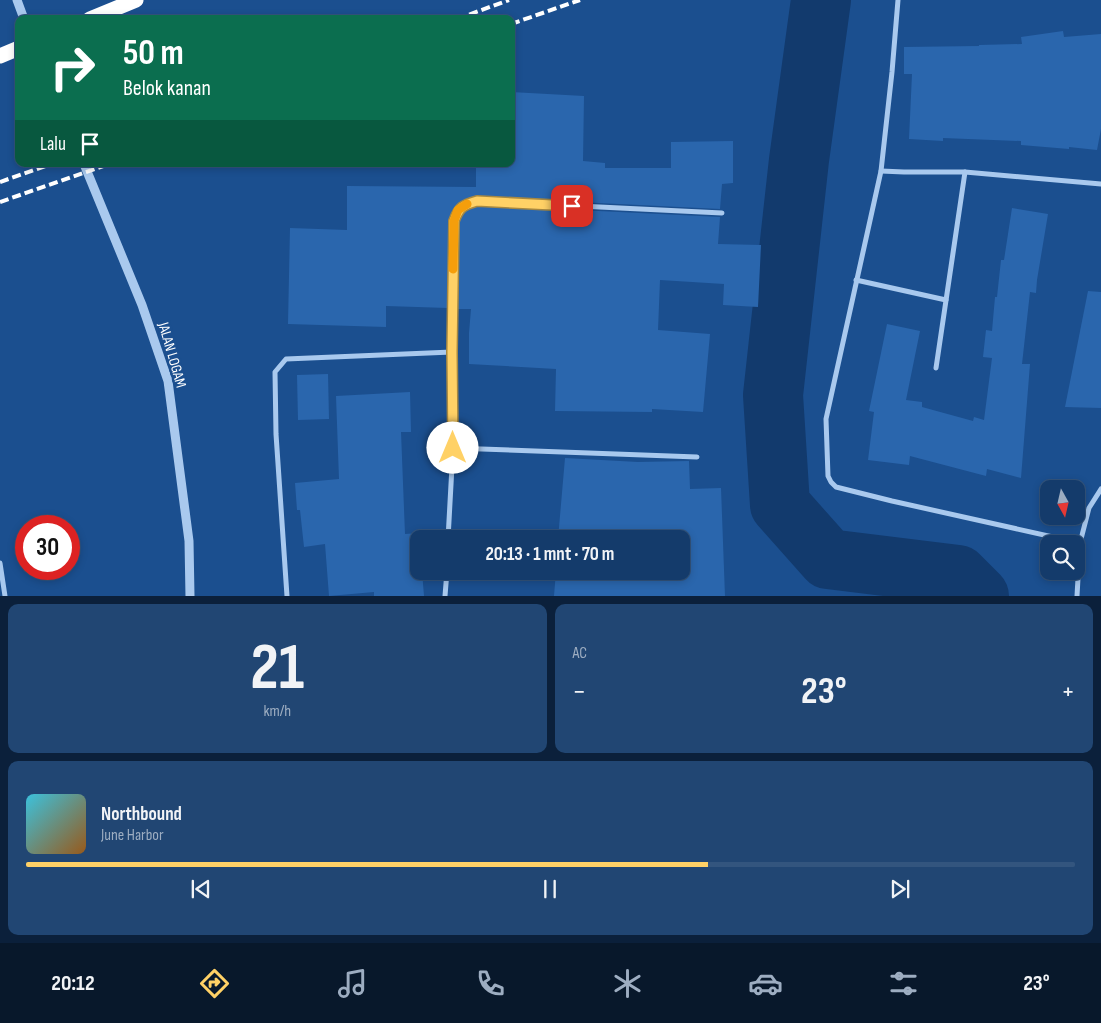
<!DOCTYPE html>
<html lang="id">
<meta charset="utf-8">
<style>
:root{--surface:#143b6b;--page:#214673;--text:#f1f3f6;--muted:#9dadc1;--line:#33557e;--accent:#ffd166}
body{margin:0;font-family:"Sofia Sans Condensed",sans-serif;background:var(--page);color:var(--text);height:100vh;display:flex;flex-direction:column;font-size:19px;white-space:nowrap}
*{box-sizing:border-box;margin:0}
p{font-size:16px;color:var(--muted)}
.icon{flex:none;width:28px;height:28px;fill:none;stroke:currentColor;stroke-width:2;stroke-linecap:round;stroke-linejoin:round}
.map{position:relative;height:596px;overflow:hidden}
.side{display:flex;flex-direction:column;gap:8px;padding:8px;background:#0b203b;flex:1}
.side>*{flex:none}
.banner{position:absolute;left:15px;top:15px;width:500px;height:152px;border-radius:10px;box-shadow:0 2px 8px #0003,0 0 0 1px var(--line);background:#0b6e4f;color:#fff;overflow:hidden}
.needle{width:32px;rotate:172deg}
.fabs{position:absolute;left:1040px;top:480px;display:grid;gap:10px}
.fabs a{display:grid;place-items:center;width:45px;height:45px;border-radius:10px;background:var(--surface);box-shadow:0 2px 8px #0003,0 0 0 1px var(--line);font-size:25px}
.speed{position:absolute;left:15px;top:515px;display:flex;gap:10px;font-size:25px;font-weight:700;text-align:center}
.speed>*{display:grid;place-content:center;width:65px;height:65px;border-radius:50%;background:var(--surface);box-shadow:0 2px 8px #0003,0 0 0 1px var(--line);line-height:1}
.speed .limit{border:8px solid #d22;background:#fff;color:#111}
.pin{position:absolute;display:grid;place-items:center;width:42px;height:42px;color:#fff;margin:-21px;border-radius:10px;box-shadow:0 2px 8px #0006}
.me{position:absolute;width:55px;margin:-28px;rotate:0deg;stroke-linejoin:round;filter:drop-shadow(0 0 4px #0008)}
.turn{display:flex;align-items:center;gap:18px;height:105px;padding:0 25px;font-size:22px}
.turn .icon{width:65px;height:65px;stroke-width:2.5}
.turn b{display:block;font-size:35px;line-height:42px}
.then{display:flex;align-items:center;height:48px;padding:0 25px;background:#0003;gap:10px;font-size:19px}
.big{font-size:38px;font-weight:700;line-height:1.1}
.side .widget{flex:1;display:flex;flex-direction:column;justify-content:center;gap:8px;min-width:0;padding:0 18px;border-radius:10px;background:var(--page)}
.side .dial{align-items:center;gap:0}
.dial b{font-size:65px;line-height:1}
.song{display:flex;align-items:center;gap:15px}
.cover{width:60px;height:60px;border-radius:8px;background:linear-gradient(135deg,hsl(190 70% 55%),hsl(30 70% 35%))}
.played{height:5px;border-radius:2px;background:linear-gradient(90deg,var(--accent) 65%,var(--line) 65%)}
.keys{display:flex;justify-content:space-around;direction:ltr}
.heat{display:flex;justify-content:space-between;align-items:center;font-size:28px;direction:ltr}
.side .tiles{flex:1;display:grid;gap:8px;grid-template-columns:1fr 1fr}
.widget:last-child{grid-column:span 2}
.trip{position:absolute;left:410px;top:530px;width:280px;height:50px;border-radius:10px;background:var(--surface);box-shadow:0 2px 8px #0003,0 0 0 1px var(--line);font-weight:700;line-height:50px;text-align:center}
.tabs{display:flex;height:80px;justify-content:space-around;align-items:center;background:#08182b;color:var(--muted)}
.tabs .icon{width:35px;height:35px}
.tabs .active{color:var(--accent)}
.tabs b{font-size:22px;color:var(--text)}
.map>svg:first-child{display:block}
.lines{fill:none;stroke-linecap:round;stroke-linejoin:round}
.river{stroke:#123a6d;stroke-width:60}
.building{fill:#2a66ad}
.minor{stroke:#a9c9ee;stroke-width:5}
.tertiary{stroke:#a9c9ee;stroke-width:9}
.motorway{stroke:#fff;stroke-width:15}
.rail{stroke:#fff;stroke-width:4;stroke-dasharray:9 4;stroke-linecap:butt}
.route-casing{stroke:#a68842;stroke-width:12}
.route{stroke:#ffd166;stroke-width:9}
.slow{stroke:#f59e0b;stroke-width:9}
.labels{text-anchor:middle;dominant-baseline:central;stroke-width:5;stroke-linejoin:round;paint-order:stroke}
.street-label{font-size:15px;fill:#fff;stroke:#1b4f8f}
</style>
<div class="map">
<svg width="1101" height="596" viewBox="0 0 1101 596">
<rect width="100%" height="100%" fill="#1b4f8f"/>
<g class="lines">
<!-- river -->
<polyline class="river" points="821,0 799,160 773,395 780,505 828,559 958,575 979,596"/>
</g>
<!-- building -->
<g class="building">
<polygon points="1063,31 1064,37 1101,34 1101,129 1097,150 1069,147 1069,149 1021,145 1021,141 943,138 943,141 909,139 912,74 904,74 904,47 979,46 979,45 1022,44 1021,37"/>
<polygon points="511,92 584,96 583,161 605,163 605,168 671,168 671,142 733,141 733,183 722,184 720,209 477,197 471,198 463,202 457,206 450,220 448,308 386,306 386,327 288,324 290,228 347,230 347,186 476,187 476,167 511,164"/>
<polygon points="478,205 720,217 718,244 761,245 758,307 723,305 724,284 660,280 658,330 710,334 703,412 652,409 652,412 555,411 556,369 469,364 469,333 471,309 457,309 458,222 465,211"/>
<polygon points="1012,208 1048,214 1037,280 1036,293 1030,292 1022,364 1030,364 1021,478 987,469 986,476 910,456 909,465 868,460 874,412 869,411 887,324 920,331 906,400 922,402 922,407 973,421 974,417 984,420 992,358 983,357 986,330 992,331 995,297 997,297 1001,260 1004,260"/>
<polygon points="1088,291 1101,292 1101,408 1065,407"/>
<polygon points="328,374 329,419 298,420 297,375"/>
<polygon points="410,392 411,432 401,432 405,534 419,533 419,571 422,571 424,596 374,596 374,592 329,596 325,544 304,547 300,510 297,510 295,483 339,479 336,396"/>
<polygon points="565,458 638,462 689,461 690,489 721,488 725,596 554,596 556,571 681,571 681,539 558,539"/>
</g>
<g class="lines">
<!-- minor -->
<g class="minor">
<polyline points="898,0 892,72 881,171 826,419 828,476 831,482 836,487 892,501 1080,543"/>
<polyline points="881,171 904,172 965,172 1101,184"/>
<polyline points="856,280 946,300"/>
<polyline points="936,368 965,172"/>
<polyline points="453,448 697,457"/>
<path d="M448 539 453 448 452 352 454 221C459 207 463 205 477 201L722 213"/>
<polyline points="0,563 5,596"/>
<polyline points="287,596 276,434 275,372 286,359 452,352"/>
<polyline points="445,596 447,571"/>
<polyline points="1077,596 1080,543 1089,508 1101,489"/>
</g>
<!-- tertiary -->
<g class="tertiary">
<polyline points="17,0 24,19"/>
<polyline points="84,164 142,305 168,381 189,541 190,596"/>
</g>
<!-- motorway -->
<g class="motorway">
<polyline points="90,19 136,0"/>
<polyline points="0,56 19,48"/>
</g>
<!-- rail -->
<g class="rail">
<polyline points="457,19 509,0"/>
<polyline points="511,24 580,0"/>
<polyline points="0,182 51,164"/>
<polyline points="0,202 109,164"/>
</g>
</g>
<g class="lines">
<!-- route casing -->
<g class="route-casing">
<path id="route" d="M453 448 452 352 454 221C459 207 463 205 477 201L572 206"/>
</g>
<!-- route -->
<use href="#route" class="route"/>
<!-- slow -->
<polyline class="slow" points="453,269 454,221 458,210 467,204"/>
</g>
<g class="labels">
<!-- street labels -->
<g class="street-label">
<text transform="translate(172 355) rotate(74)">JALAN LOGAM</text>
</g>
</g>
</svg>
<div class="fabs">
<a><svg class="needle" viewBox="-14 -14 28 28"><path d="M0-13l5 13h-10z" fill="#e53935"/><path d="M0 13l5-13h-10z" fill="#9dadc1"/></svg></a>
<a><svg class="icon" aria-label="search" viewBox="0 0 24 24"><circle cx="10" cy="10" r="6"/><path d="M15 15l6 6"/></svg></a>
</div>
<div class="speed"><div class="limit">30</div></div>
<div class="pin" style="left:572px;top:206px;background:#d93025"><svg class="icon" aria-label="arrive" viewBox="0 0 24 24"><path d="M6 21V4h12l-3 4 3 4H6"/></svg></div>
<svg class="me" style="left:453px;top:448px" viewBox="-20 -20 40 40"><circle r="19" fill="#fff"/><path d="M0-13L10 11 0 6-10 11z" fill="#ffd166"/></svg>
<div class="trip">20:13 · 1 mnt · 70 m</div>
<div class="banner">
<div class="turn"><svg class="icon" aria-label="right" viewBox="0 0 24 24"><path d="M7 20v-9h11M14 6l5 5-5 5"/></svg><div><b>50 m</b>Belok kanan</div></div>
<div class="then">Lalu<svg class="icon" aria-label="arrive" viewBox="0 0 24 24"><path d="M6 21V4h12l-3 4 3 4H6"/></svg></div>
</div>
</div>
<section class="side">
<div class="tiles">
<div class="widget dial"><b>21</b><p>km/h</p></div>
<div class="widget"><p>AC</p>
<div class="heat"><a>−</a><b class="big">23°</b><a>+</a></div>
</div>
<div class="widget">
<div class="song"><i class="cover"></i><div><b>Northbound</b><p>June Harbor</p></div></div>
<div class="played"></div>
<div class="keys"><svg class="icon" aria-label="previous" viewBox="0 0 24 24"><path d="M18 5L8 12l10 7zM5 5v14"/></svg><svg class="icon" aria-label="pause" viewBox="0 0 24 24"><path d="M8 5v14M16 5v14"/></svg><svg class="icon" aria-label="next" viewBox="0 0 24 24"><path d="M6 5l10 7-10 7zM19 5v14"/></svg></div>
</div>
</div>
</section>
<nav class="tabs">
<b>20:12</b>
<svg class="icon active" aria-label="directions" viewBox="0 0 24 24"><path d="M12 3l9 9-9 9-9-9zM9 14v-3h6M13 9l2 2-2 2"/></svg>
<svg class="icon" aria-label="music" viewBox="0 0 24 24"><path d="M9 18V5l10-2v13"/><circle cx="6" cy="18" r="3"/><circle cx="16" cy="16" r="3"/></svg>
<svg class="icon" aria-label="phone" viewBox="0 0 24 24"><path d="M5 4h4l2 5-3 2q2 4 5 5l2-3 5 2v4C11 20 4 13 5 4z"/></svg>
<svg class="icon" aria-label="climate" viewBox="0 0 24 24"><path d="M12 3v18M4 7l16 10M4 17L20 7"/></svg>
<svg class="icon" aria-label="car" viewBox="0 0 24 24"><path d="M5 17H2v-5l4-1 3-4h7l3 4 3 1v5h-3M9 17h6M6 11h13"/><circle cx="7" cy="17" r="2"/><circle cx="17" cy="17" r="2"/></svg>
<svg class="icon" aria-label="filters" viewBox="0 0 24 24"><path d="M4 7h16M4 17h16"/><circle cx="9" cy="7" r="2"/><circle cx="15" cy="17" r="2"/></svg>
<b>23°</b>
</nav>
